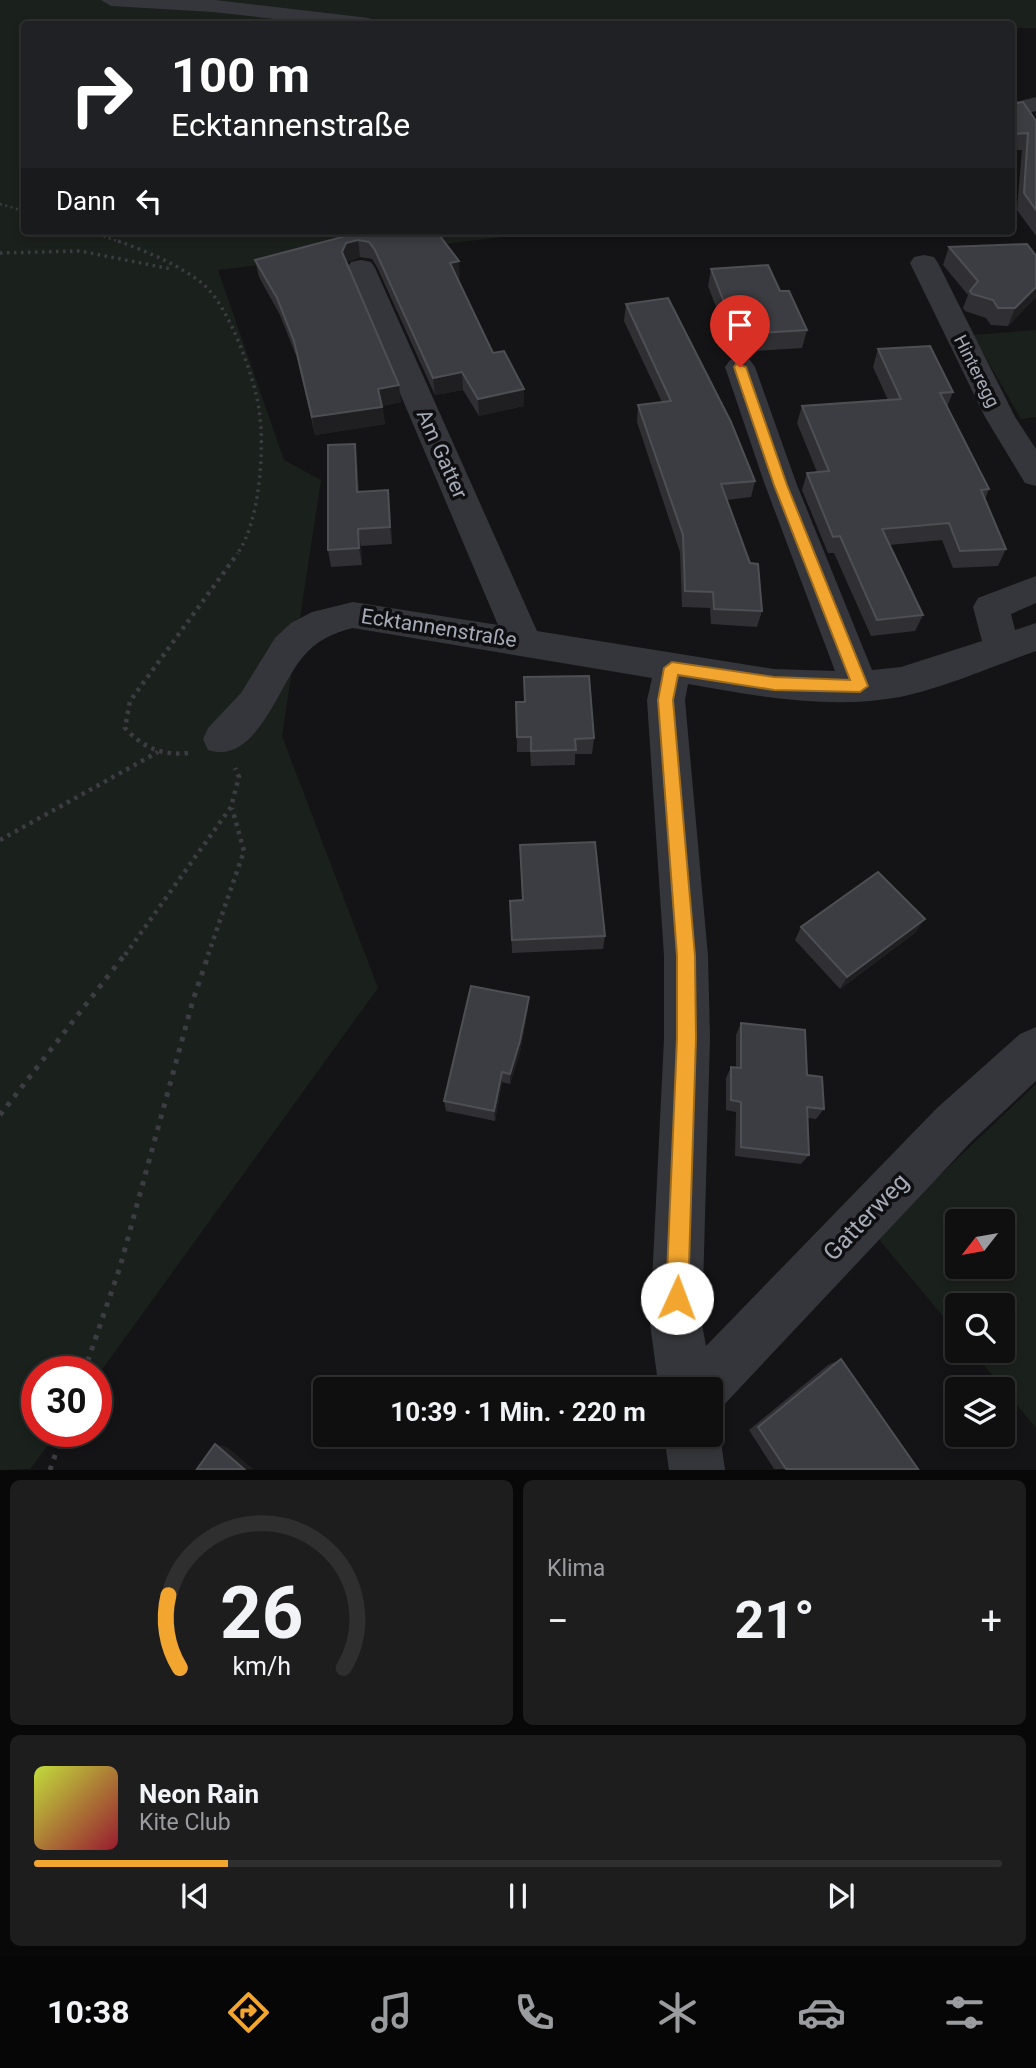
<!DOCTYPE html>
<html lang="de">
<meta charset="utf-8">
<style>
:root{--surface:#0f0f10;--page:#1d1d1e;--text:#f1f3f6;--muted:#9b9c9f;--line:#2f2f30;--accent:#f2a62f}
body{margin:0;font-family:Roboto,sans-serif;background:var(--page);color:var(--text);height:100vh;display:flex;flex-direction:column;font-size:26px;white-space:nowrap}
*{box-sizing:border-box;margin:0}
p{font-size:23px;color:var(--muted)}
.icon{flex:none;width:38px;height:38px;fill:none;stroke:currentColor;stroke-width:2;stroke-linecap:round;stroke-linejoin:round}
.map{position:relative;height:1470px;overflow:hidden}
.side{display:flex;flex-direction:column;gap:10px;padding:10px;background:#080809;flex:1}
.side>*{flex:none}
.top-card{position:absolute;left:21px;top:21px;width:994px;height:214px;border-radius:7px;box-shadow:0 4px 10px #0003,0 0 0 2px var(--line);background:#202124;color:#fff;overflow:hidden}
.needle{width:46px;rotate:239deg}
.tools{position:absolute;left:945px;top:1209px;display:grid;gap:14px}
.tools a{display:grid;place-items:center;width:70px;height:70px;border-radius:7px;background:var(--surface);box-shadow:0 4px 10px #0003,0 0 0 2px var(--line);font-size:35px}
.speed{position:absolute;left:21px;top:1356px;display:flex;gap:14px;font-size:35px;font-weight:700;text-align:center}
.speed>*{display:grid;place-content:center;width:91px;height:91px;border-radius:50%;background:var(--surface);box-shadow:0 4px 10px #0003,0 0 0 2px var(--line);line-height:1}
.speed .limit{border:10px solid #d22;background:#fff;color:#111}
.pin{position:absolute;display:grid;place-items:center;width:60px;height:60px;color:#fff;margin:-72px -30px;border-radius:50% 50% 50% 0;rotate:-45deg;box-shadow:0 0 7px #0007}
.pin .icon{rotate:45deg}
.me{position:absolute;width:77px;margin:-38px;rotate:2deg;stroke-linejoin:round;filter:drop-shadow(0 0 5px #0008)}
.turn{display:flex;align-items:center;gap:24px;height:147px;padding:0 35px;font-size:32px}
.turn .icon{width:91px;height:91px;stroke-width:2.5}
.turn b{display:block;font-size:49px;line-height:60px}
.then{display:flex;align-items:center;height:66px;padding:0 35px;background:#0003;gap:14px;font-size:26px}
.big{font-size:52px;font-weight:700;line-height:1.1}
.side .tile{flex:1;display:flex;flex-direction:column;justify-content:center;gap:10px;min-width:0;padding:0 24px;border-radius:10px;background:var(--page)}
.side .dial{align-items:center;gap:0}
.dial svg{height:182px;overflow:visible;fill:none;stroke:var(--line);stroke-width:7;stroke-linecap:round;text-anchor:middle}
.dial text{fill:var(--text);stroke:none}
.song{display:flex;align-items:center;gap:21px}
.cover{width:84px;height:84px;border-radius:10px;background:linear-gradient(135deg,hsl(70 70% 55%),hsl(350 70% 35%))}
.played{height:7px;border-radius:4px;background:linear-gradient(90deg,var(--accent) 20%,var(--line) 20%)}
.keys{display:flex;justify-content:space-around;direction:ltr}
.heat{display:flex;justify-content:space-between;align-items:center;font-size:38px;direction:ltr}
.side .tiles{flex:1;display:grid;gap:10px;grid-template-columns:1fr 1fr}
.tile:last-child{grid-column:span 2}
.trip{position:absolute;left:313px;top:1377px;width:410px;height:70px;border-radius:7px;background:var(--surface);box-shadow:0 4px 10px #0003,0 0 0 2px var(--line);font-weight:700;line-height:70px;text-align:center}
.tabs{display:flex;height:112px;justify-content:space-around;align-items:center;background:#060606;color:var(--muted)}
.tabs .icon{width:49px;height:49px}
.tabs .active{color:var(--accent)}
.tabs b{font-size:32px;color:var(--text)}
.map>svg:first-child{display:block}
.green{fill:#1a201b;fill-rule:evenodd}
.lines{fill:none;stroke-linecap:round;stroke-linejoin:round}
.path-far3{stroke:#3b3d42;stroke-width:2.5;stroke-dasharray:2 3.5;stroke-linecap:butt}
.path-far2{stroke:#3b3d42;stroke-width:3.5;stroke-dasharray:2.5 4.5;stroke-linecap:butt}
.path-far1{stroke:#3b3d42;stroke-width:4.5;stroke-dasharray:3.5 5;stroke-linecap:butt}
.path{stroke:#3b3d42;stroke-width:5;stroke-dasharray:4.5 7;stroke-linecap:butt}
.minor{fill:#35363b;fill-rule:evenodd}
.wall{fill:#303034}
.shaded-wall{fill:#1f1f22}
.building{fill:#3c3d42;stroke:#4d4f54;stroke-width:2}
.route{fill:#f2a62f;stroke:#9d6c1f;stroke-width:2}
.labels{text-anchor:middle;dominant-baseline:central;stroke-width:7;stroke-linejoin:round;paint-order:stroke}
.far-street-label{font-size:18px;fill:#a5abb6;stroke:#0f0f11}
.street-label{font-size:21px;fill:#a5abb6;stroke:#0f0f11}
.near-street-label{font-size:24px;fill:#a5abb6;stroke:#0f0f11}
</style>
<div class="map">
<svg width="1036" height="1470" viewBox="0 0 1036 1470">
<rect width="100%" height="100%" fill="#141416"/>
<!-- green -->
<g class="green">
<polygon points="0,0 1036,0 1036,28 1012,28 1012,24 24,24 24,231 556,231 218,270 284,460 321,480 282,736 378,988 96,1378 96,1372 37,1372 37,1432 58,1432 30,1469 0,1470"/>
<polygon points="1036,330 1036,417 1021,419 973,335"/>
<path d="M1036 1084V1428L972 1351H1003V1306H957V1333L876 1236ZM957 1222H1003V1267H957Z"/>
</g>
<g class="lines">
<!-- path-far3 -->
<g class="path-far3">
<polyline points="0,204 24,211"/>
<polyline points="88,231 123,243"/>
</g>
<!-- path-far2 -->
<g class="path-far2">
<path d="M118 241C148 252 178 264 203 284 229 306 254 376 259 409 265 448 260 523 237 554"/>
<polyline points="0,253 80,251 171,269"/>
</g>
<!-- path-far1 -->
<g class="path-far1">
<path d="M188 753C162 756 142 747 125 728L130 701 238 553"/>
<polyline points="0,840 158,752"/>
<polyline points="125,955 231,807 239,777 235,768"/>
<polyline points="208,955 244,851 232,808"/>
</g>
<!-- path -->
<g class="path">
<polyline points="0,1115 126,953"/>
<polyline points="84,1372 120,1267 193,1000 209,953"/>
<polyline points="50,1470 63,1432"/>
</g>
<!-- minor -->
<g class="minor">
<polygon points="101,0 215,0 369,18 380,24 319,24 213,12 111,6"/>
<polygon points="1036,97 1036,111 1012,117 1012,103"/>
<polygon points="924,255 934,257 938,263 1015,417 1036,449 1036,486 1025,483 985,417 910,263 914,257"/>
<path d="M361 260 371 262 375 268 537 631 774 669 835 671 765 485 725 367 730 360 740 358 750 360 755 367 797 485 872 670 901 667 982 641 973 607 978 598 1036 576V603L1011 614 1015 630 1036 623V651C996 665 941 689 900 697 830 710 756 696 688 684L685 700 708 956 710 1038 702 1324 706 1346 937 1108 1020 1034 1036 1027V1081L971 1142 720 1409 710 1413V1390H659L650 1324 664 1038V956L647 700 652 678 353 628C332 633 316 641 302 658 278 686 256 766 208 750L203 739 208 728 241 693 275 638 291 623 312 612 353 602 498 625 347 268 351 262Z"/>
<polygon points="710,1415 720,1435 725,1470 669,1470 664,1435 710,1435"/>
</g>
</g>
<!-- wall -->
<g class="wall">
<polygon points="1012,85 1016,103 1036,121 1036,236 1017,210 1022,150 1012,150"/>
<polygon points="365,231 460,278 457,279 493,353 524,406 479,416 463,390 435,395 377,267 372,259 360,257 349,261 347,264 401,402 382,406 385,424 315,435 297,358 280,315 259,277 255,260"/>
<polygon points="949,247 1036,256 1036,297 1008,326 991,325 986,318 965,311 963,308 968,295 943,265"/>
<polygon points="711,269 780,291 807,330 802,348 755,351 743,318 721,320 708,286"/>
<polygon points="626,304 755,481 751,497 727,500 762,611 757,627 711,624 710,608 682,607 680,552 637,422 638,405 662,402 624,321"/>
<polygon points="878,349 953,392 947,407 989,489 985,499 1006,549 998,566 953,568 942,540 889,545 923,615 915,631 871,636 834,553 828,553 802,490 807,473 817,472 797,423 802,406 888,400 873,367"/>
<polygon points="355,444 357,461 359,492 388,490 390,508 392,544 361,546 362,565 331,567 328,550"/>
<polygon points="524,677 594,738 592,754 575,754 575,765 531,766 530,752 517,752 516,702 524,702"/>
<polygon points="520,845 605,936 603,949 512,953 510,901 522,900"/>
<polygon points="801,927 916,932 840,989 795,940"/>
<polygon points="528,1009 520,1052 510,1084 502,1082 495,1121 446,1111 444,1101"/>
<polygon points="741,1023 807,1075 824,1109 816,1119 808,1118 809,1155 801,1164 735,1156 736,1112 726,1110 726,1078 731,1067 736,1067 736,1035"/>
<polygon points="841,1359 918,1469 774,1469 749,1430 828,1365"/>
</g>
<!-- shaded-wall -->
<g class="shaded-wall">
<polygon points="358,240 360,257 349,261 345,269 342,252 346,243"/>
<polygon points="459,261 460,278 451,280 450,263"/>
<polygon points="1036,287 1036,297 1008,326 1015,308"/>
<polygon points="462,372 463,390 435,395 433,378"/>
<polygon points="399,385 401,402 380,406 378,389"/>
<polygon points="524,389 524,406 479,416 478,399"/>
<polygon points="382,407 385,424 315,435 312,417"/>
<polygon points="355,444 357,461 359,510 357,492"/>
<polygon points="388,490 390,508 392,544 390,527"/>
<polygon points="358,529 361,546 362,565 359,548"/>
<polygon points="925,919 916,932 840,989 847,977"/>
<polygon points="529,997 528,1009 520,1052 510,1084 510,1074"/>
<polygon points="502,1072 502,1082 495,1121 494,1111"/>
<polygon points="215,1444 227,1447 253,1469 244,1469"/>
</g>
<!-- building -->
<g class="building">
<polygon points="1012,85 1015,90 1016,103 1023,102 1036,121 1036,210 1024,193 1028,133 1012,134"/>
<polygon points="365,231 436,231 459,261 450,263 493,353 504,351 524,389 478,399 462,372 433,378 375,250 369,242 358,240 346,243 342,252 399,385 378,389 382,407 312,417 294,341 277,298 255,260"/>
<polygon points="1027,244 1036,256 1036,287 1015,308 998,308 993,300 972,294 970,291 978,281 949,247"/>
<polygon points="768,265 780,291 789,291 807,330 759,333 746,301 724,302 711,269"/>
<polygon points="668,298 731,422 755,481 721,484 750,563 758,564 762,611 714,609 713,592 685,591 683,535 638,405 671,401 626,304"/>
<polygon points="930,346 953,392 940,393 989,489 981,490 1006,549 960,551 949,523 882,529 923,615 877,620 840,536 833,537 807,473 829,471 802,406 901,399 878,349"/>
<polygon points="355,444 357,492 388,490 390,527 358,529 359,548 328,550 328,445"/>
<polygon points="589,676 594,738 575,739 576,750 531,751 531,737 517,737 516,702 525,702 524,677"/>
<polygon points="595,842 605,936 512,940 510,901 523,900 520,845"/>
<polygon points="878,872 925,919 847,977 801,927"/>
<polygon points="471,986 529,997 520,1041 510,1074 502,1072 494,1111 444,1101"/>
<polygon points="741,1023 805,1030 807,1075 822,1077 824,1109 807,1107 809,1155 741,1147 741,1102 731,1100 731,1067 741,1068"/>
<polygon points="841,1359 918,1469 786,1469 758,1427"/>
<polygon points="215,1444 244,1469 197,1469"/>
</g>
<!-- route -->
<polygon class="route" points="736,364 746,367 787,485 868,686 860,692 774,690 678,675 673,700 695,956 696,1038 688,1298 684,1306 677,1309 669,1306 666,1298 677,1038 677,956 658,700 664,668 672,662 774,677 850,680 774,485 734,367"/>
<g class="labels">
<!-- far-street labels -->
<g class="far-street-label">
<text transform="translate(977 371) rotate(63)">Hinteregg</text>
</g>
<!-- street labels -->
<g class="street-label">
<text transform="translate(442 454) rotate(66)">Am Gatter</text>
<text transform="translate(439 628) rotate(9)">Ecktannenstraße</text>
</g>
<!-- near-street labels -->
<g class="near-street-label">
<text transform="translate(866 1217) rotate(-46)">Gatterweg</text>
</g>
</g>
</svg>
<div class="tools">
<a><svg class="needle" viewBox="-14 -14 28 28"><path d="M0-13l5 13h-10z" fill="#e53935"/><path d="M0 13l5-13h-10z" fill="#9b9c9f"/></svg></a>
<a><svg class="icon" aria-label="search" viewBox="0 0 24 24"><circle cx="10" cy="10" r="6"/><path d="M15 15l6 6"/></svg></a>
<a><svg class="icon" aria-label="layers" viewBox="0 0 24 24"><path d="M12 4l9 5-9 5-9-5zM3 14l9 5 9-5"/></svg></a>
</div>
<div class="speed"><div class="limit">30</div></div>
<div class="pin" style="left:740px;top:367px;background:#d93025"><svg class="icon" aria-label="arrive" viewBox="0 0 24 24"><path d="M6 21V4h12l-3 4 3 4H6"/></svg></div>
<svg class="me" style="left:677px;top:1298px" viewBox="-20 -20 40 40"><circle r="19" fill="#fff"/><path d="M0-13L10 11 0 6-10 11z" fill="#f2a62f"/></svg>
<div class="trip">10:39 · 1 Min. · 220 m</div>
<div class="top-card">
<div class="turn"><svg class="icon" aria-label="right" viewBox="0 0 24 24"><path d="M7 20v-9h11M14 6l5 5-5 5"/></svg><div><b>100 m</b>Ecktannenstraße</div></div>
<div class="then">Dann<svg class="icon" aria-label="left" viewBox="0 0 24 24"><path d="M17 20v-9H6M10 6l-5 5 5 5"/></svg></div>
</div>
</div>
<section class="side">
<div class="tiles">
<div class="tile dial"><svg viewBox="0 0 100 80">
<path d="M14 69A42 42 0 1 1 86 69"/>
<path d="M14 69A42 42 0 0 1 9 37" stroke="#f2a62f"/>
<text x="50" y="56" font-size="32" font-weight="700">26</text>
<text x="50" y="72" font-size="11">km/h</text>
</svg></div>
<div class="tile"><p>Klima</p>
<div class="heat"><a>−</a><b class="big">21°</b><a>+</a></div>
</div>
<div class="tile">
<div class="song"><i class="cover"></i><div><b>Neon Rain</b><p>Kite Club</p></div></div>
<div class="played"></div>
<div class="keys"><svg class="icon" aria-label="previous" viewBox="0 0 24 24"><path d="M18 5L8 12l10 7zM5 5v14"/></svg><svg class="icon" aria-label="pause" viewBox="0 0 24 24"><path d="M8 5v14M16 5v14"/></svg><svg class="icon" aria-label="next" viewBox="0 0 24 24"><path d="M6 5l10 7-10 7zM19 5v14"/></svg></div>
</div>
</div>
</section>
<nav class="tabs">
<b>10:38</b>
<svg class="icon active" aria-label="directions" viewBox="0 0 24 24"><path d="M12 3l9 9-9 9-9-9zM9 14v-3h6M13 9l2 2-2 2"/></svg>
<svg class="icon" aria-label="music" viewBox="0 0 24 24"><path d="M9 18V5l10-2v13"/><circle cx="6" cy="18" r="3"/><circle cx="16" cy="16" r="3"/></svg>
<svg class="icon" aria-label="phone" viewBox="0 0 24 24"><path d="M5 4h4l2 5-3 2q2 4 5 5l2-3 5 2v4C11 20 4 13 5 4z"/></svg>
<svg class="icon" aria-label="climate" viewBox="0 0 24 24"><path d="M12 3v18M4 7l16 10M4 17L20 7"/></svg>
<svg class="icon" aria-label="car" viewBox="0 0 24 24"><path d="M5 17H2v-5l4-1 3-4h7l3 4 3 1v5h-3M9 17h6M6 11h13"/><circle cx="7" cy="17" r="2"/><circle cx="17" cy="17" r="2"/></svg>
<svg class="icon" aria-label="filters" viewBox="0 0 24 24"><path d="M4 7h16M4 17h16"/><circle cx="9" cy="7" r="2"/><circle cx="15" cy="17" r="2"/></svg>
</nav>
